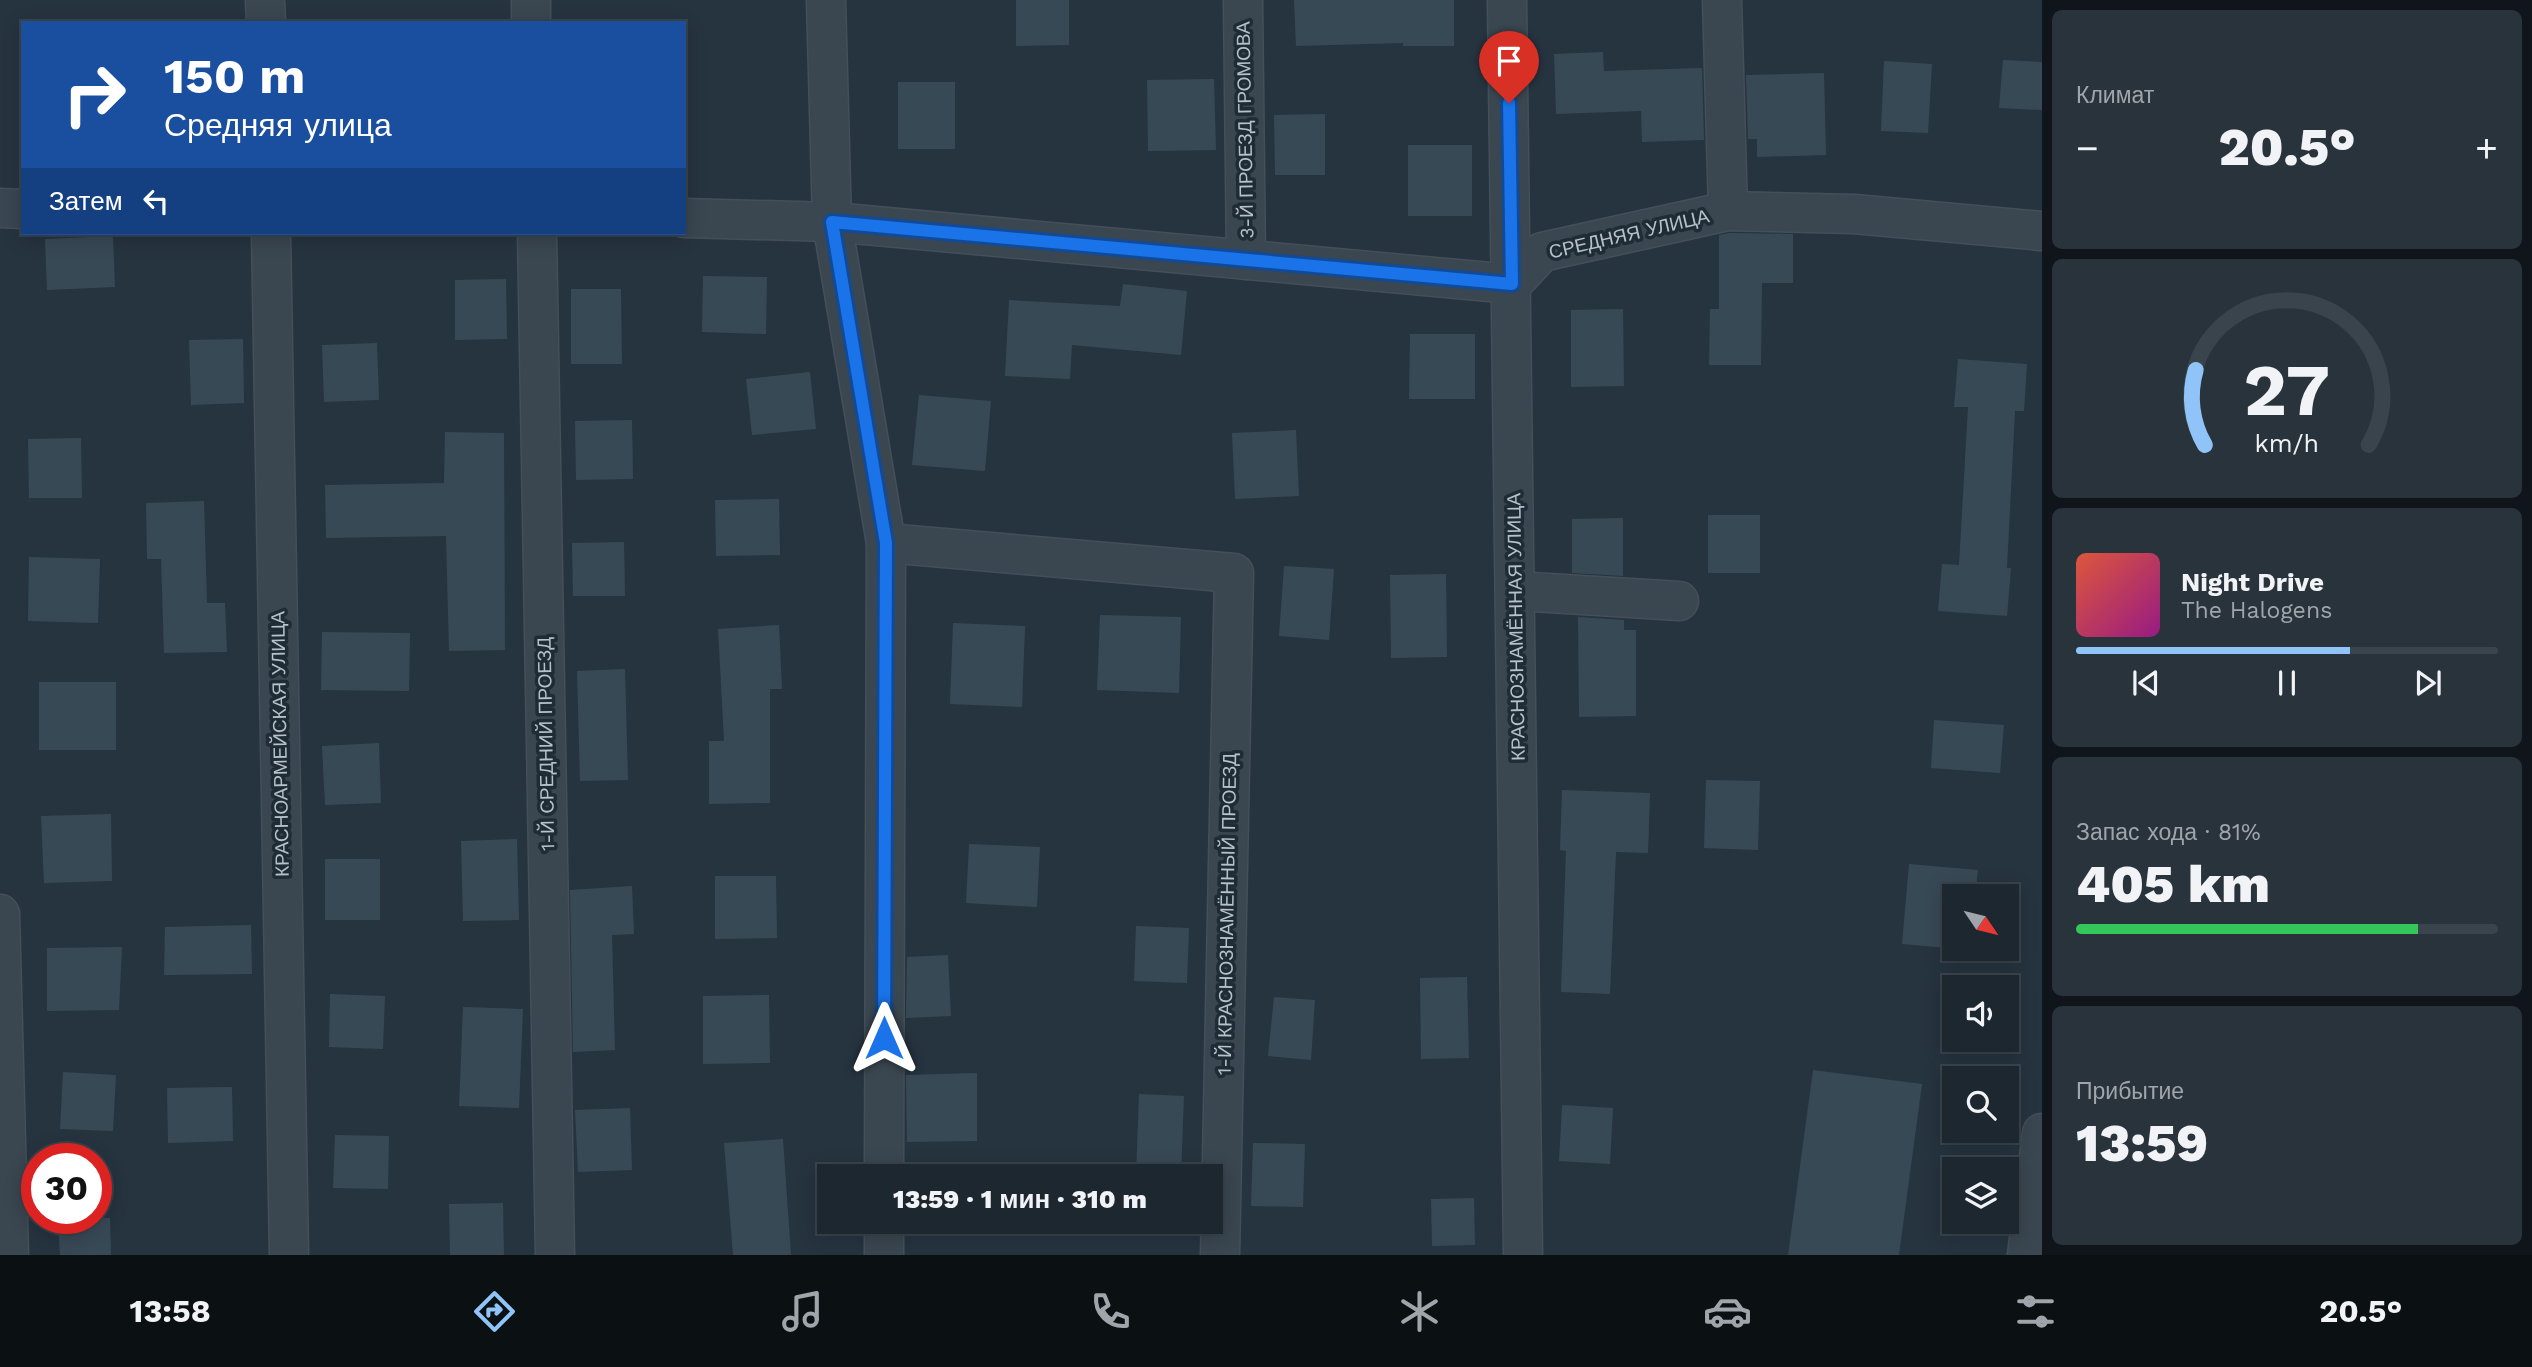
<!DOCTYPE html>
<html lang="ru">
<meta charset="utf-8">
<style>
:root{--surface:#1c2730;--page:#29333c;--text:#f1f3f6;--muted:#a0a5ab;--line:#3a444c;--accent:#90c3f7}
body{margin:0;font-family:"Work Sans",sans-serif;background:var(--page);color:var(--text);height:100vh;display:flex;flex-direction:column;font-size:26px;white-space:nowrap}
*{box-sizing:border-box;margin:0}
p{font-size:23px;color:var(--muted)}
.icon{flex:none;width:38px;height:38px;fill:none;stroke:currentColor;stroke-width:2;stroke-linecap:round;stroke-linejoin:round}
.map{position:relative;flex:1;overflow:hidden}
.panel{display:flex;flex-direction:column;gap:10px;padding:10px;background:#0f151a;width:490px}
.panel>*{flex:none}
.hud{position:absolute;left:21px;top:21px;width:665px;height:214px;border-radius:0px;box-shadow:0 4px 18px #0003,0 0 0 2px var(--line);background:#1a4fa0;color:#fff;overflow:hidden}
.needle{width:46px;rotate:125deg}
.buttons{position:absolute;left:1942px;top:884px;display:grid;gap:14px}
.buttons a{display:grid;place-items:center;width:77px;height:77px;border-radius:0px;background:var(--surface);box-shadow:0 4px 18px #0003,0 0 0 2px var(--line);font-size:35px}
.speed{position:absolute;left:21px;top:1143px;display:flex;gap:14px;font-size:35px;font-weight:700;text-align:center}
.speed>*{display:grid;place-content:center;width:91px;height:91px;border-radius:50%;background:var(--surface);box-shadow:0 4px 18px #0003,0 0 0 2px var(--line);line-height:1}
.speed .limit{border:10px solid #d22;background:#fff;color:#111}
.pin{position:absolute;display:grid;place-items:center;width:60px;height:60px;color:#fff;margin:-72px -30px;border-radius:50% 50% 50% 0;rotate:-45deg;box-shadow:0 0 7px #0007}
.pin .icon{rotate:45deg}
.me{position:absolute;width:77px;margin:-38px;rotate:0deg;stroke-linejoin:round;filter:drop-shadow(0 0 5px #0008)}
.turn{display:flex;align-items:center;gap:24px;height:147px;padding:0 28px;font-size:32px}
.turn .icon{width:91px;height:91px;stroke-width:2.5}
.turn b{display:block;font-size:49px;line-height:60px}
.then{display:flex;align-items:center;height:66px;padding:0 28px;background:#0003;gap:14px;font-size:26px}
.big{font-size:52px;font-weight:800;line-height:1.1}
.panel .tile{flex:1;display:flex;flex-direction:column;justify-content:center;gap:10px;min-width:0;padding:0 24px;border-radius:10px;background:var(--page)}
.panel .dial{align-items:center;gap:0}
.dial svg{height:182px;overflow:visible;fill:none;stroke:var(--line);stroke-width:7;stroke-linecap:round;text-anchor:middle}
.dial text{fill:var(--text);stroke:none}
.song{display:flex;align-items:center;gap:21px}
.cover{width:84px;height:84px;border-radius:10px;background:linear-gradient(135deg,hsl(10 70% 55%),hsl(310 70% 35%))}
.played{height:7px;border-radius:4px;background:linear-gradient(90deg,var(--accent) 65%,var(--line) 65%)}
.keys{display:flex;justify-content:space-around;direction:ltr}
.heat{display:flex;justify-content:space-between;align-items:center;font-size:38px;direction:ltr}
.charge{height:10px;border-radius:5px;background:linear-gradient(90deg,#34c759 81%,var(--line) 0)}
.trip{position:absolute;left:817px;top:1164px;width:406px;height:70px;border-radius:0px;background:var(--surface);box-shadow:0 4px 18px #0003,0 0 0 2px var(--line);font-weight:800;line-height:70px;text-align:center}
.tabs{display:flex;height:112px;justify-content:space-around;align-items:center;background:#0b1013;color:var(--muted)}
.tabs .icon{width:49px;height:49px}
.tabs .selected{color:var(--accent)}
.tabs b{font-size:32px;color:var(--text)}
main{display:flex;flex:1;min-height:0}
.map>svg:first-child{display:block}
.building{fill:#384956}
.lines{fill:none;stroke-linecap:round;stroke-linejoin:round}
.minor-casing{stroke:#444f59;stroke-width:41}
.minor{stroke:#3a4650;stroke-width:38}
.route-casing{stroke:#114b97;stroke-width:18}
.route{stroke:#1a73e8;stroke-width:12}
.labels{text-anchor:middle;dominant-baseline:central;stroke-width:7;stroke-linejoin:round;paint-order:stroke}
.street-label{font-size:19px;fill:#b7c1cb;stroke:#1f2b35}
</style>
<main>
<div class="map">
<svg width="2042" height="1255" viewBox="0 0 2042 1255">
<rect width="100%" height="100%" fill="#263440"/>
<!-- building -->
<g class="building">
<polygon points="1016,0 1069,0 1069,45 1016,46"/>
<polygon points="1294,0 1454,0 1454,46 1403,46 1403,43 1296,46"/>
<polygon points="1603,52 1604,71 1702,68 1704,140 1642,142 1641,111 1556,114 1554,54"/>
<polygon points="2003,60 2042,62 2042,110 1999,108"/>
<polygon points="1884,61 1932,64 1928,133 1881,131"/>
<polygon points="1824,73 1826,155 1757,157 1757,139 1748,139 1746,75"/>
<polygon points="1214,79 1216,150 1148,151 1147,80"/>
<rect x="898" y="82" width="57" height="67"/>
<polygon points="1325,114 1325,175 1275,175 1274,115"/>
<rect x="1408" y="145" width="64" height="71"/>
<polygon points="1730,233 1793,234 1793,283 1762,283 1761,365 1709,365 1710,309 1719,309 1719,235"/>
<polygon points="113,236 115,287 47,290 45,239"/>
<polygon points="703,276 767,277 766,334 702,332"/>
<polygon points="506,279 507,339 455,340 455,280"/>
<polygon points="1123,284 1187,291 1181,355 1072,345 1070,379 1005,376 1009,300 1120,306"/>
<polygon points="571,289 621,289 622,364 571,364"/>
<polygon points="1623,309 1624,386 1571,387 1571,310"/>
<polygon points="1410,334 1475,334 1475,399 1409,399"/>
<polygon points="243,339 244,403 191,405 189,340"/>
<polygon points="377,343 379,400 324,402 322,345"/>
<polygon points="1958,359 2027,364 2024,411 2015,411 2007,568 2011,568 2007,616 1938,611 1942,564 1959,565 1968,407 1954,407"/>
<polygon points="810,372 816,429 752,435 746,379"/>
<polygon points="919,395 991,401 985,471 912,465"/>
<polygon points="632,420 633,479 576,480 575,421"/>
<polygon points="1296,430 1299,496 1235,499 1232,433"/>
<polygon points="445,432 504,433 505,650 449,651 446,536 326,538 325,485 444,483"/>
<polygon points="81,438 82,498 29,498 28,439"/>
<polygon points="779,499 780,555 716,556 715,500"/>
<polygon points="204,501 207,603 225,603 227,652 164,653 161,559 147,559 146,503"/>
<rect x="1708" y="515" width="52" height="58"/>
<polygon points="1623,518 1623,576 1572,573 1572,519"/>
<polygon points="624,542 625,596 573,596 572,543"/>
<polygon points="29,557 100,559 98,623 28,621"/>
<polygon points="1284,566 1334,569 1329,640 1279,636"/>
<polygon points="1446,574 1447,657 1391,658 1390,575"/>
<polygon points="1100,615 1181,617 1179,693 1097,690"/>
<polygon points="1578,617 1624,620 1624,630 1636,630 1636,716 1579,717"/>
<polygon points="953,623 1025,626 1022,707 950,704"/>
<polygon points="779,625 782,689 770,689 770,803 709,804 709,741 724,741 718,629"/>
<polygon points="322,632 410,633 409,691 321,690"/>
<polygon points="625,669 628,780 580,781 577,671"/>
<rect x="39" y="682" width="77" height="68"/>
<polygon points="1934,720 2004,725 2000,773 1931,768"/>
<polygon points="379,743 381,803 325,805 322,746"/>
<polygon points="1706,780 1760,781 1758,850 1704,848"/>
<polygon points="1562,790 1650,793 1648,853 1616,852 1610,994 1561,992 1566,851 1560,850"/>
<polygon points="111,814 112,881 44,883 41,816"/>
<polygon points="517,839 519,920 463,921 461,841"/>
<polygon points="969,844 1040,847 1037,907 966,903"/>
<rect x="325" y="859" width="55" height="61"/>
<polygon points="1909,864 1978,870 1975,896 1955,896 1955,948 1971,948 1971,950 1902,944"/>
<polygon points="715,876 776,876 777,938 715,939"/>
<polygon points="632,886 634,934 612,935 615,1050 573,1052 570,890"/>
<polygon points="251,925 252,974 164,975 165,927"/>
<polygon points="1136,926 1189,928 1187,983 1134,981"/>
<polygon points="122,947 119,1010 47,1011 47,948"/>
<polygon points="948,955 951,1016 906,1018 907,957"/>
<polygon points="1467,977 1469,1058 1421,1059 1420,978"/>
<polygon points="330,994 385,996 383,1049 329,1047"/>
<polygon points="769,995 770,1063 703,1064 703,996"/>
<polygon points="1274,997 1315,1000 1311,1060 1268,1056"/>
<polygon points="463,1007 523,1009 519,1108 459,1106"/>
<polygon points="1813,1070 1922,1084 1899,1255 1788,1255"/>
<polygon points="63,1072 116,1075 113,1131 60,1129"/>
<polygon points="977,1073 977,1141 907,1142 906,1075"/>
<polygon points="232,1087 233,1141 168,1143 167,1088"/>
<polygon points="1139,1094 1184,1096 1181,1176 1136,1176"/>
<polygon points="1562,1105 1613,1108 1610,1164 1559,1161"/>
<polygon points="630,1108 632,1170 578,1172 575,1110"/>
<polygon points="335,1135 389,1136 388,1189 333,1188"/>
<polygon points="783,1139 791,1255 733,1255 724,1143"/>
<polygon points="1253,1143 1305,1144 1303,1207 1251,1206"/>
<polygon points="1474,1198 1475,1245 1432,1246 1431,1199"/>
<polygon points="503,1203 504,1255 450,1255 449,1204"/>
<polygon points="58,1218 110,1218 111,1255 60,1255"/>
</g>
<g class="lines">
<!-- minor casing -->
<g class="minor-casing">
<g id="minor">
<polyline points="265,0 266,23"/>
<polyline points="531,0 531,23"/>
<polyline points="826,0 832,222 886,543 884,1176"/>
<polyline points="1243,0 1246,260"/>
<polyline points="1507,0 1523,1255"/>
<polyline points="1722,0 1728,211"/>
<polyline points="0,208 23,209"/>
<polyline points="684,218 832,222 1512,284 1542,252 1728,211 1854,214 2042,231"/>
<polyline points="271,233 289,1255"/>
<polyline points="537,233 555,1255"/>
<polyline points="886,543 1234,573 1220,1255"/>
<polyline points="1516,591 1679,601"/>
<polyline points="0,914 9,1255"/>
<polyline points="884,1255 884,1222"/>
<polyline points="2027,1255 2042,1133"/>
</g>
</g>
<!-- minor -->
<use href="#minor" class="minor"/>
</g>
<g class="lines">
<!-- route casing -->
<g class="route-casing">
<polyline id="route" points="884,1038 886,543 832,222 1512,284 1509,103"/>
</g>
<!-- route -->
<use href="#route" class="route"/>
</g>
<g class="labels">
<!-- street labels -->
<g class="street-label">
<text transform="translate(1245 130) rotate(-91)">3-Й ПРОЕЗД ГРОМОВА</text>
<text transform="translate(1629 234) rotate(-13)">СРЕДНЯЯ УЛИЦА</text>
<text transform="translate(1516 627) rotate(-91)">КРАСНОЗНАМЁННАЯ УЛИЦА</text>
<text transform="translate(280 744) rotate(-91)">КРАСНОАРМЕЙСКАЯ УЛИЦА</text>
<text transform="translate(546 744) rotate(-91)">1-Й СРЕДНИЙ ПРОЕЗД</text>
<text transform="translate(1227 914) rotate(-89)">1-Й КРАСНОЗНАМЁННЫЙ ПРОЕЗД</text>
</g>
</g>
</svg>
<div class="buttons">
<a><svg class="needle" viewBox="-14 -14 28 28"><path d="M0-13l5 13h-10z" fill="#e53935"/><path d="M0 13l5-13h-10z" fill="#a0a5ab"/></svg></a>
<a><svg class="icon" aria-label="sound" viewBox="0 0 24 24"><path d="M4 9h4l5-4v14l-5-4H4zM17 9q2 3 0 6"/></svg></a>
<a><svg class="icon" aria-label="search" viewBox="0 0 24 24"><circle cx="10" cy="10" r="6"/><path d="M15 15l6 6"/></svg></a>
<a><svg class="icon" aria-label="layers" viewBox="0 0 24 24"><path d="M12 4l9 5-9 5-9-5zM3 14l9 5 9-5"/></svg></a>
</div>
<div class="speed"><div class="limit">30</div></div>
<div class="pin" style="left:1509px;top:103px;background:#d93025"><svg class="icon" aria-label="arrive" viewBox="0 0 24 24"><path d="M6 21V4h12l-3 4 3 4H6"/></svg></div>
<svg class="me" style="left:884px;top:1038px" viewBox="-20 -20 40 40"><path d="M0-17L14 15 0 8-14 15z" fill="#1a73e8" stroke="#fff" stroke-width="4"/></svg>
<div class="trip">13:59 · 1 мин · 310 m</div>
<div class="hud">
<div class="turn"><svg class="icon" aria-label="right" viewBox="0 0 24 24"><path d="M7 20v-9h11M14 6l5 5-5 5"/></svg><div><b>150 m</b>Средняя улица</div></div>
<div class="then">Затем<svg class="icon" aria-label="left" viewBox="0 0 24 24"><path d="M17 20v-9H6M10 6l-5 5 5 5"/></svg></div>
</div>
</div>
<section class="panel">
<div class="tile"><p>Климат</p>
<div class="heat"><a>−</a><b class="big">20.5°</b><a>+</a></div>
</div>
<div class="tile dial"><svg viewBox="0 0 100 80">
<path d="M14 69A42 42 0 1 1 86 69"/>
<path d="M14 69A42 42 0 0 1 10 36" stroke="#90c3f7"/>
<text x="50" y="56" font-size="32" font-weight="700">27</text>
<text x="50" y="72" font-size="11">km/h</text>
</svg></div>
<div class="tile">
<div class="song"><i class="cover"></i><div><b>Night Drive</b><p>The Halogens</p></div></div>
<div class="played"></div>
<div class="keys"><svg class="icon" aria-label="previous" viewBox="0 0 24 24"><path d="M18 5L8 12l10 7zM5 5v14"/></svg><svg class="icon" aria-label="pause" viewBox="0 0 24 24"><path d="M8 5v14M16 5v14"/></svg><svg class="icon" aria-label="next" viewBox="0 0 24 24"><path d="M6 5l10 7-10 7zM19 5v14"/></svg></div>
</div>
<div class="tile"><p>Запас хода · 81%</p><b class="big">405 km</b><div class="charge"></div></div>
<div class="tile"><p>Прибытие</p><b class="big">13:59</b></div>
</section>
</main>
<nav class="tabs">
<b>13:58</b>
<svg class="icon selected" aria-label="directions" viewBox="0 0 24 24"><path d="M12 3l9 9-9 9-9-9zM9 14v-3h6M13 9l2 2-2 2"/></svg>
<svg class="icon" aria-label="music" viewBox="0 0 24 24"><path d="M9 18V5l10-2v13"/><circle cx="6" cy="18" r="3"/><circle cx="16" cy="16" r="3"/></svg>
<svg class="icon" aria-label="phone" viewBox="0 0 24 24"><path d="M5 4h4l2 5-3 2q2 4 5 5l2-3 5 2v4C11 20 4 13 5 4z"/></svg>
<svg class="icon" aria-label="climate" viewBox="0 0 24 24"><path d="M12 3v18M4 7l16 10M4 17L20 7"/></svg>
<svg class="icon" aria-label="car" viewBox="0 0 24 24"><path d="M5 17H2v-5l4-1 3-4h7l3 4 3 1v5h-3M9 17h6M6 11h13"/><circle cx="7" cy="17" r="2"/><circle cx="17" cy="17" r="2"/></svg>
<svg class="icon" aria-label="filters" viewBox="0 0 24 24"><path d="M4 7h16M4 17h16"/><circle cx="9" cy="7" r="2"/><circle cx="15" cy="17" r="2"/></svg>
<b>20.5°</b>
</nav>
